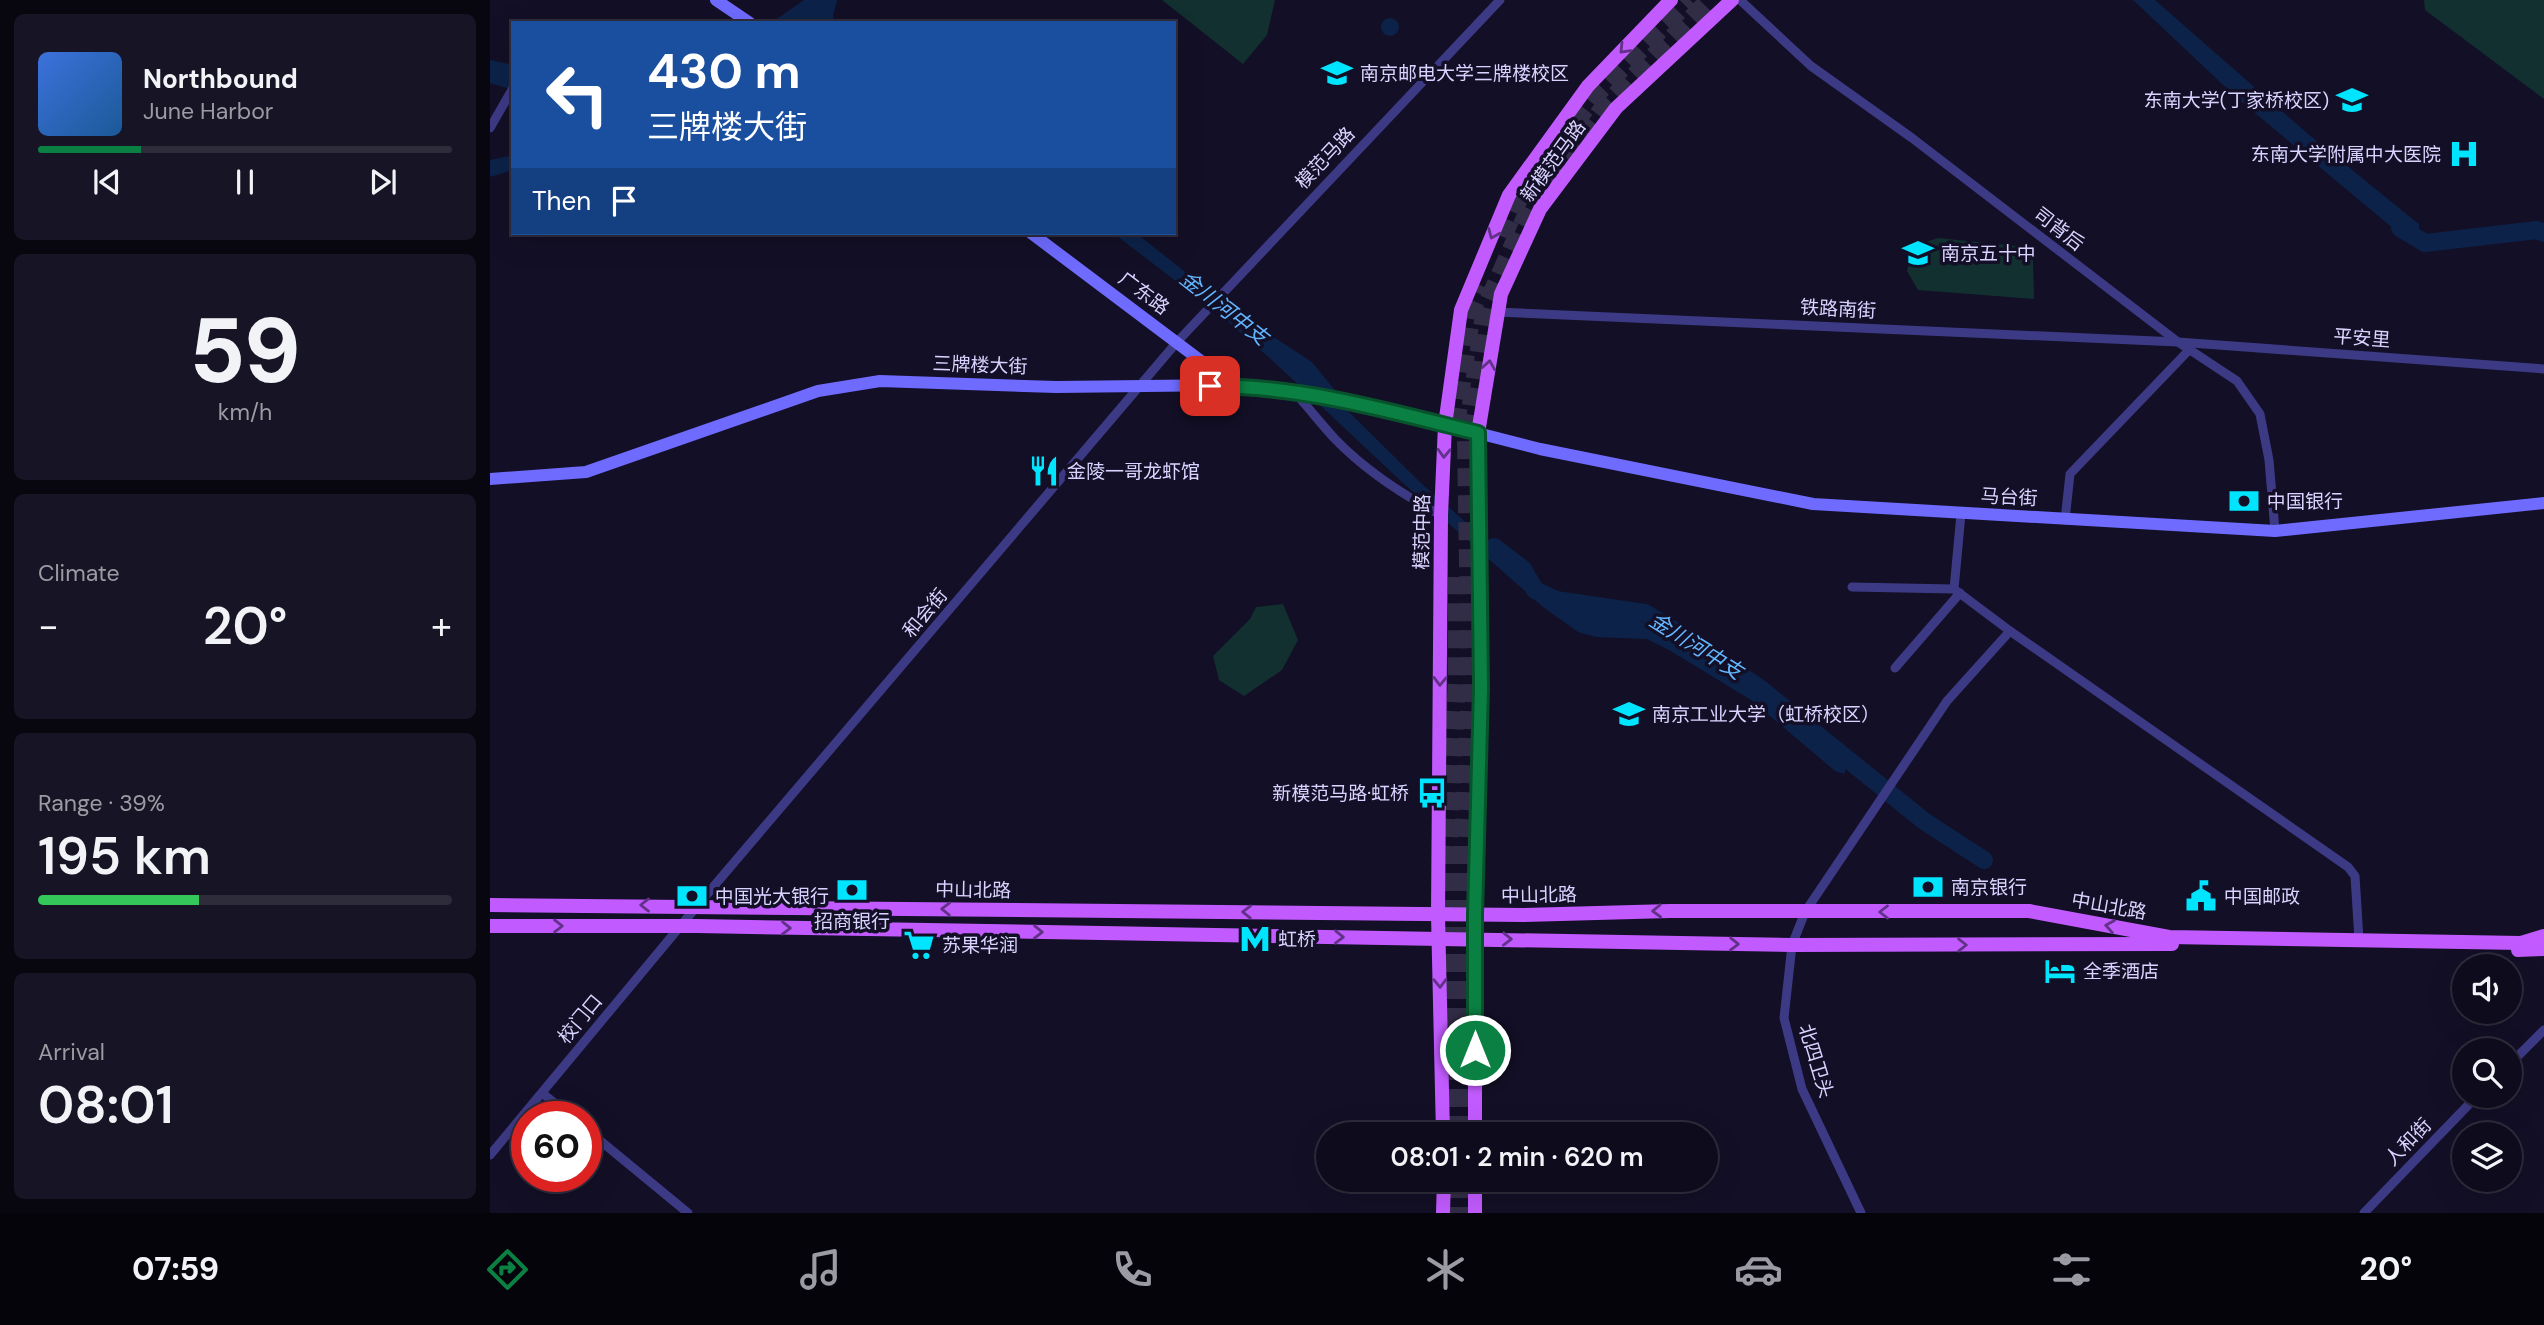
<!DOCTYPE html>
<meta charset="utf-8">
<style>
:root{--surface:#0e0b1c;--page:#171425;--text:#f1f3f6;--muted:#9b9ba3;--line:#2e2b3b;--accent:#0b8043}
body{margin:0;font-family:"DM Sans","Noto Sans SC",sans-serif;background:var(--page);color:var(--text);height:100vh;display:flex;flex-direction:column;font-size:26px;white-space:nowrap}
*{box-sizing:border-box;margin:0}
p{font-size:23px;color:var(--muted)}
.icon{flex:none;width:38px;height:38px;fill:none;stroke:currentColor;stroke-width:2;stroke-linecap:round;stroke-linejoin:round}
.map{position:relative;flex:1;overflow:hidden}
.sheet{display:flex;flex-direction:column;gap:14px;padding:14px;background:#08060f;width:490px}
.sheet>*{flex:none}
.guide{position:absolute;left:21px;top:21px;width:665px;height:214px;border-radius:0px;box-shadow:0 7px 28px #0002,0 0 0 2px var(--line);background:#1a4fa0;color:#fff;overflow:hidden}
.buttons{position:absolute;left:1962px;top:954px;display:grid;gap:14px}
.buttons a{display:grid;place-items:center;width:70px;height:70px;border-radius:50%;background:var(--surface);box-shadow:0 7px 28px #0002,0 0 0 2px var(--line);font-size:35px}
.speed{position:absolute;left:21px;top:1101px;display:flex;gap:14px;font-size:35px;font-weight:700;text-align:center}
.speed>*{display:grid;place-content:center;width:91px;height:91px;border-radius:50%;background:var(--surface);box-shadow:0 7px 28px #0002,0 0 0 2px var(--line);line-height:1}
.speed .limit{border:10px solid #d22;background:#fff;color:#111}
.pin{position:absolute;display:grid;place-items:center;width:60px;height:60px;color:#fff;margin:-30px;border-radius:14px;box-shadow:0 4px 10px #0006}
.me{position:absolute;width:77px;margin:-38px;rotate:0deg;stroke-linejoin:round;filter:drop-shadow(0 0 5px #0008)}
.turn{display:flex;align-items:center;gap:24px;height:147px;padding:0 21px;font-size:32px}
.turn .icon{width:91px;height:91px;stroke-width:2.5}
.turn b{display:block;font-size:49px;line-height:60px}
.then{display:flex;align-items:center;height:66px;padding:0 21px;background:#0003;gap:14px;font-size:26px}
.big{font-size:52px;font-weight:600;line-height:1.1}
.sheet .card{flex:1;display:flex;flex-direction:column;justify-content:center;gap:10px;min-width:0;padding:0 24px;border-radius:10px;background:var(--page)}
.sheet .dial{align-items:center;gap:0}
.dial b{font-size:91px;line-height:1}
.song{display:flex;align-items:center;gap:21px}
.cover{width:84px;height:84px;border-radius:10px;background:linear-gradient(135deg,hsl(220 70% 55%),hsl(210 70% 35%))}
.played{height:7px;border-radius:4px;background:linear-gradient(90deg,var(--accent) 25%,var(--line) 25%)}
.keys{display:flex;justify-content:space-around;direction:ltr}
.heat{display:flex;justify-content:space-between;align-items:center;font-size:38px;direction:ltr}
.charge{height:10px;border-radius:5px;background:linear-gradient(90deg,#34c759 39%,var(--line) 0)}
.trip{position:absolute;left:826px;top:1122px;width:402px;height:70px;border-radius:35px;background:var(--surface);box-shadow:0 7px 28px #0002,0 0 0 2px var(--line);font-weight:600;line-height:70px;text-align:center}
.tab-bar{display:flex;height:112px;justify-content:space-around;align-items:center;background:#06040b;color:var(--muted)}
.tab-bar .icon{width:49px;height:49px}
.tab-bar .current{color:var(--accent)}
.tab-bar b{font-size:32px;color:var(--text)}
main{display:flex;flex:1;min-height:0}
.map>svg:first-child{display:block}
.green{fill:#12302f}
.water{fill:#0c2248}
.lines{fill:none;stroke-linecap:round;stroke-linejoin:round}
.river{stroke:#0c2248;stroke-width:18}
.highway-tunnel{stroke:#312d47;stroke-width:18;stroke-dasharray:18 9;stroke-linecap:butt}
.street{stroke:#3d3a85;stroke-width:9}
.secondary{stroke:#6f6bff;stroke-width:12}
.primary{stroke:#c25bff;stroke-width:14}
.oneway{stroke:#623188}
.route-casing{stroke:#07532c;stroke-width:18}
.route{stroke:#0b8043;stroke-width:12}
.labels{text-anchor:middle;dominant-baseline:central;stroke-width:7;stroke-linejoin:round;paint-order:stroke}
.poi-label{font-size:19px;fill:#d9d4ff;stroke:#130f26;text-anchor:start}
.street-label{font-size:19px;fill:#d9d4ff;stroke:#130f26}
.water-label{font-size:21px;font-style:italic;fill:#62b6ff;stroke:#130f26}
</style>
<main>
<section class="sheet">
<div class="card">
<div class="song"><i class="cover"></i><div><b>Northbound</b><p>June Harbor</p></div></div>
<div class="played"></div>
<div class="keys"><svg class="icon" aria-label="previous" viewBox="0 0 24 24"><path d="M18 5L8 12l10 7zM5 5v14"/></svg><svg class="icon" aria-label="pause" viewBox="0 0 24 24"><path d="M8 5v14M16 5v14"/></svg><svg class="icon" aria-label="next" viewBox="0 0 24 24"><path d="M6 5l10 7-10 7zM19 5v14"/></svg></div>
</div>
<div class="card dial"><b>59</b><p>km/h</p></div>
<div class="card"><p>Climate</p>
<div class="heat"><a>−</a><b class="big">20°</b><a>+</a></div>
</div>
<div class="card"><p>Range · 39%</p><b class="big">195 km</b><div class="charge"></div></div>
<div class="card"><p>Arrival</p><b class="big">08:01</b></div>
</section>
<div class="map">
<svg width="2054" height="1213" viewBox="0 0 2054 1213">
<rect width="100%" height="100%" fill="#130f26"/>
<!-- green -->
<g class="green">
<polygon points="672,0 785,0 777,35 753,64"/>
<polygon points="1934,0 2054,0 2054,99 1935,10"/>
<polygon points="1448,238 1526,246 1543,257 1544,299 1428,290 1417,271 1424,246"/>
<polygon points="793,604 808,640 792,670 754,696 729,680 723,656 760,619 766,607"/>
</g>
<!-- water -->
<g class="water">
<polygon points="314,0 347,0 343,16 346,23 281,23"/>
<polygon points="1643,0 1665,0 1817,133 1920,217 1929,224 1929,250 1747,98"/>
<circle cx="900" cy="27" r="9"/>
<polygon points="0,60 23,65 23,90 0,83"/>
<polygon points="23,155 23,170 0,177 0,160"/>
<polygon points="623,233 646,233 760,323 862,415 932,484 1054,590 1085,604 1132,614 1164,627 1257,685 1328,740 1357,766 1354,774 1345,771 1261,700 1179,650 1157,639 1106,637 1088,632 1053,607 913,483 784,362 734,318"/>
</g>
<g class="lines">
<!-- river -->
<g class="river">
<polyline points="1910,228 1935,243 2047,230 2054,233"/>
<polyline points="769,338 816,369 847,407"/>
<polyline points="1004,547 1033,569 1045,590 1066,600 1155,613 1206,644 1272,690 1434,821 1494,860"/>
</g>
<!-- highway-tunnel -->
<g class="highway-tunnel">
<polyline points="1013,237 1030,197 1071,140 1110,91 1200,0"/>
<polyline points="966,426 982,310 992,286"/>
<polyline points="961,1134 958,860 967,679 967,577"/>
<polyline points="975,1134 973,842 980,692 976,439 995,308 1041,204 1079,151 1116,104 1219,0"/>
<polyline points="962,1180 962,1213"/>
<polyline points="976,1180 977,1213"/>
</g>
<!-- street -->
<g class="street">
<polyline points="1250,0 1321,66 1422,138 1688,342 1747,381 1770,414 1779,460 1785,531"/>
<polyline points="0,128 23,88"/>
<polyline points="1007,312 1688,342 2054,369"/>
<path d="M805 393C819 408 831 424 845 439 875 470 913 495 951 515"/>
<polyline points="1471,514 1464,589 1520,631"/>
<polyline points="1575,520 1580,474 1699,350"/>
<polyline points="1362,587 1464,589"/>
<polyline points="1405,668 1470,593"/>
<polyline points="2020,1064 2054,1030"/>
<polyline points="52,1093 81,1116"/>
<polyline points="96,1129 198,1213"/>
<polyline points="0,1155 207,906 687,342 1010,0"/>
<polyline points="1371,1213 1312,1089 1294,1018 1302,945 1315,912 1457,701 1520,631 1858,867 1865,876 1869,940"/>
<polyline points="1874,1213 1987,1096"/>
</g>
<!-- secondary -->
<g class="secondary">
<polyline points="226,0 260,23"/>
<polyline points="541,233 743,385"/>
<polyline points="0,479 96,472 328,391 390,381 566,387 743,385 855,399 1050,449 1323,504 1785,531 2054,503"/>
</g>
<!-- primary -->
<g class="primary">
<polyline points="0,905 1033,915 1180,911 1539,911 1679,937 2031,943 2054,936"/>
<polyline points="0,926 207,926 1302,945 1682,944"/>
<polyline points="2028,950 2054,949"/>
<polyline points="953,1134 948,915 951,515 955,425 971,310 1019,195 1098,86 1181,0"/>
<polyline points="985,1134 985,915 991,688 988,433 1011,294 1050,209 1126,108 1242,0"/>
<polyline points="953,1213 954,1180"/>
<polyline points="985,1213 985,1180"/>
</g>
</g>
<!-- one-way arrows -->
<defs><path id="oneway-chevron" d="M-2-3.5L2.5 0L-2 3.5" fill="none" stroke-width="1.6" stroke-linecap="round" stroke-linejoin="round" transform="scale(1.75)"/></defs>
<g class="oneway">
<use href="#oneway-chevron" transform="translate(1134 49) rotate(134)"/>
<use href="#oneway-chevron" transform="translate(1003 234) rotate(113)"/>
<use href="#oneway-chevron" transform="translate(999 365) rotate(-81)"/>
<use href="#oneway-chevron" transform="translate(954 453) rotate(92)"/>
<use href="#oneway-chevron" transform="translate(950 681) rotate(91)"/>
<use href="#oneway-chevron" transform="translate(155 905) rotate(-180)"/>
<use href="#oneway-chevron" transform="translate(456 909) rotate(-179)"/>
<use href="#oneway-chevron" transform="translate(1167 911) rotate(178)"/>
<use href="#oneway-chevron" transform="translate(757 912) rotate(-179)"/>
<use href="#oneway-chevron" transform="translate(1394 912) rotate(180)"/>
<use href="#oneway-chevron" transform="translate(68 926)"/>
<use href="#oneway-chevron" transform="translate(1620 926) rotate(-170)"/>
<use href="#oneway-chevron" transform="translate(296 928) rotate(1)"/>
<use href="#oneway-chevron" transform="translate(548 932) rotate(1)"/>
<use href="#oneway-chevron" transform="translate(849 937) rotate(1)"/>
<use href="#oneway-chevron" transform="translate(1017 939) rotate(1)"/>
<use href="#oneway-chevron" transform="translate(1244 944) rotate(1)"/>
<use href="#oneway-chevron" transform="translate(1472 945)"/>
<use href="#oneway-chevron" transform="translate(950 983) rotate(89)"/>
</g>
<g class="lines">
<!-- route casing -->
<g class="route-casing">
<path id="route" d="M720 386C812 386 900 411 988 433L991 688 985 915V1050"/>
</g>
<!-- route -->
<use href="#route" class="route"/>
</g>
<!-- icons -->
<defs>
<g id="university-bare" transform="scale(2.415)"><path d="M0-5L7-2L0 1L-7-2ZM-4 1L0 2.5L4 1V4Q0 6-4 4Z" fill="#00e5ff" stroke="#130f26" stroke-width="2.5" paint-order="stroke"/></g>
<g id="hospital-bare" transform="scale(2.415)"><path d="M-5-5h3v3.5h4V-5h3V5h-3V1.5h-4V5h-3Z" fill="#00e5ff" stroke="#130f26" stroke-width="2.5" paint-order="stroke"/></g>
<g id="school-bare" transform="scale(2.415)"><path d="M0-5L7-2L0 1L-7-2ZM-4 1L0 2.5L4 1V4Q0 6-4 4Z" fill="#00e5ff" stroke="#130f26" stroke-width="2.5" paint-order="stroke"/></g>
<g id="restaurant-bare" transform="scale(2.415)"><path d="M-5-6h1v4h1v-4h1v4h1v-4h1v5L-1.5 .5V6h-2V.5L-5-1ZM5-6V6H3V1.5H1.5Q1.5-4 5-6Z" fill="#00e5ff" stroke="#130f26" stroke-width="2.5" paint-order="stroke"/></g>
<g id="bank-bare" transform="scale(2.415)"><path d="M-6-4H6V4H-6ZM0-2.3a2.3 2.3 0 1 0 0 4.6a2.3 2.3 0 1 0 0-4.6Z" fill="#00e5ff" stroke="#130f26" stroke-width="2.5" paint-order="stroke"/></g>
<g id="bus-bare" transform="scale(2.415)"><path d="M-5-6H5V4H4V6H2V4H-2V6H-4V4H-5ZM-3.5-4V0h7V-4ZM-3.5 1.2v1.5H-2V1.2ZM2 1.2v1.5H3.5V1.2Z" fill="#00e5ff" stroke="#130f26" stroke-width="2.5" paint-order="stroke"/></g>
<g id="civic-bare" transform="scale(2.415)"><path d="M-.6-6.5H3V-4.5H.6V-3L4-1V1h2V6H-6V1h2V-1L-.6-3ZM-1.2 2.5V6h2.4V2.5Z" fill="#00e5ff" stroke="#130f26" stroke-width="2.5" paint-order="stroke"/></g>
<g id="metro-bare" transform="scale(2.415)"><path d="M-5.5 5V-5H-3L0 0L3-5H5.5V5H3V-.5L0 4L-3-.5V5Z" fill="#00e5ff" stroke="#130f26" stroke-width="2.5" paint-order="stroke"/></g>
<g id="supermarket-bare" transform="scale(2.415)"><path d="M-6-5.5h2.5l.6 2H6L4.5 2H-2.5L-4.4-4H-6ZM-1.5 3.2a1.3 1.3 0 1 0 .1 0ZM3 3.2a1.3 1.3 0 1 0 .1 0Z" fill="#00e5ff" stroke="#130f26" stroke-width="2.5" paint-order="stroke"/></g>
<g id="hotel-bare" transform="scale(2.415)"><path d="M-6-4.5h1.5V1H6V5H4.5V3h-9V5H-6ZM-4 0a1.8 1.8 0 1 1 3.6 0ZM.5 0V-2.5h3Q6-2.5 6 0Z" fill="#00e5ff" stroke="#130f26" stroke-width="2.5" paint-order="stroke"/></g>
</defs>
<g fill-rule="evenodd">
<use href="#university-bare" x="847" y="73"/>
<use href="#university-bare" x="1862" y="100"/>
<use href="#hospital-bare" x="1974" y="154"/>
<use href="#school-bare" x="1428" y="253"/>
<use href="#restaurant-bare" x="554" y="471"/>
<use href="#bank-bare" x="1754" y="501"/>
<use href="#university-bare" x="1139" y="714"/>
<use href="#bus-bare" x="942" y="793"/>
<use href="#bank-bare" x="1438" y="887"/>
<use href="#bank-bare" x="362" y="890"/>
<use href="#bank-bare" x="202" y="896"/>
<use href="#civic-bare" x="1711" y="896"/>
<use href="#metro-bare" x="765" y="939"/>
<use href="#supermarket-bare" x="429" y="945"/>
<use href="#hotel-bare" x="1570" y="971"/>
</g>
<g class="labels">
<!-- poi labels -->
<g class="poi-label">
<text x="870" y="73">南京邮电大学三牌楼校区</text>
<text x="1839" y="100" text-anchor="end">东南大学(丁家桥校区)</text>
<text x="1951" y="154" text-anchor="end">东南大学附属中大医院</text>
<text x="1451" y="253">南京五十中</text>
<text x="577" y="471">金陵一哥龙虾馆</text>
<text x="1777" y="501">中国银行</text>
<text x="1162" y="714">南京工业大学（虹桥校区）</text>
<text x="919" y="793" text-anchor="end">新模范马路·虹桥</text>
<text x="1461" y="887">南京银行</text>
<text x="225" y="896">中国光大银行</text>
<text x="1734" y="896">中国邮政</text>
<text x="362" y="921" text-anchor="middle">招商银行</text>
<text x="788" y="939">虹桥</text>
<text x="452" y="945">苏果华润</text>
<text x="1593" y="971">全季酒店</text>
</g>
<!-- street labels -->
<g class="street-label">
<text transform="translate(835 158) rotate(-47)">模范马路</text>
<text transform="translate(1063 161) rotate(-54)">新模范马路</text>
<text transform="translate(1569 229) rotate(38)">司背后</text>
<text transform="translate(654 293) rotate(37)">广东路</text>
<text transform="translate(1348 309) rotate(3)">铁路南街</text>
<text transform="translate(1872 338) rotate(4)">平安里</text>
<text transform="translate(490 365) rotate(2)">三牌楼大街</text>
<text transform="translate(1519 497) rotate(3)">马台街</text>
<text transform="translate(932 532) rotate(-89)">模范中路</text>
<text transform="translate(435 613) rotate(-50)">和会街</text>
<text transform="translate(483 890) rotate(1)">中山北路</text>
<text transform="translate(1049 895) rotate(-1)">中山北路</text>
<text transform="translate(1619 906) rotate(10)">中山北路</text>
<text transform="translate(90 1019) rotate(-50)">校门口</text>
<text transform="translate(1326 1061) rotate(73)">北四卫头</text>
<text transform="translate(1918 1142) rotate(-46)">人和街</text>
</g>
<!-- water labels -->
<g class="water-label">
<text transform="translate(734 308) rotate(38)">金川河中支</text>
<text transform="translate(1206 646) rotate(32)">金川河中支</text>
</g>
</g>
</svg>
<div class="buttons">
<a><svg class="icon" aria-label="sound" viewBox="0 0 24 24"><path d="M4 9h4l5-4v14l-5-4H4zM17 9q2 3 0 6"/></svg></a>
<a><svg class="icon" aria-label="search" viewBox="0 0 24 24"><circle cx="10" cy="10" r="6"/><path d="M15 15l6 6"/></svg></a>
<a><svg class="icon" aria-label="layers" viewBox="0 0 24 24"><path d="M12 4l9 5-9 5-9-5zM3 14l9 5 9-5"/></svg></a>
</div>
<div class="speed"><div class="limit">60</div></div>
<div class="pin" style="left:720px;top:386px;background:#d93025"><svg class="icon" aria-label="arrive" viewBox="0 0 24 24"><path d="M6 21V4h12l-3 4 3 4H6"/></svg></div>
<svg class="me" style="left:985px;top:1050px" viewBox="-20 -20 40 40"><circle r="17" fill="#0b8043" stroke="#fff" stroke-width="3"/><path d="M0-11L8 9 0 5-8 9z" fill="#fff"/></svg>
<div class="trip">08:01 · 2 min · 620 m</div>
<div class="guide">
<div class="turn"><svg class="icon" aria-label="left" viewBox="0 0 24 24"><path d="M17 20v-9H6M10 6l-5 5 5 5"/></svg><div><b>430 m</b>三牌楼大街</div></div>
<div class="then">Then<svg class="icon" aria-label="arrive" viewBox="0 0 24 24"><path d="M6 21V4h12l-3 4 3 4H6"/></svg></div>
</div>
</div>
</main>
<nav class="tab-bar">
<b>07:59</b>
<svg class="icon current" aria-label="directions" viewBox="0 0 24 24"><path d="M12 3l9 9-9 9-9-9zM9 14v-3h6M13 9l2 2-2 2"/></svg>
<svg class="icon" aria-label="music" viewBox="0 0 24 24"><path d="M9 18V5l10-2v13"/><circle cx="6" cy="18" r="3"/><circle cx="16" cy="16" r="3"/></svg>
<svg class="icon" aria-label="phone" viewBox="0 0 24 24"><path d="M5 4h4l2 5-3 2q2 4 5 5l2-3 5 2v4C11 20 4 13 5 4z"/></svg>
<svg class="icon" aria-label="climate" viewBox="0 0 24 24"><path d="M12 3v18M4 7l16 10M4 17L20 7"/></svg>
<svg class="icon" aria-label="car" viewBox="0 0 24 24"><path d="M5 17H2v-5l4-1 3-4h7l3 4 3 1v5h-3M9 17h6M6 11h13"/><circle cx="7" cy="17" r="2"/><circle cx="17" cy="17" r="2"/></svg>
<svg class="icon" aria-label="filters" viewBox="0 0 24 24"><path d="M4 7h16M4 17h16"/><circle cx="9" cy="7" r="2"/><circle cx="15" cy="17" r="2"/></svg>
<b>20°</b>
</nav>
